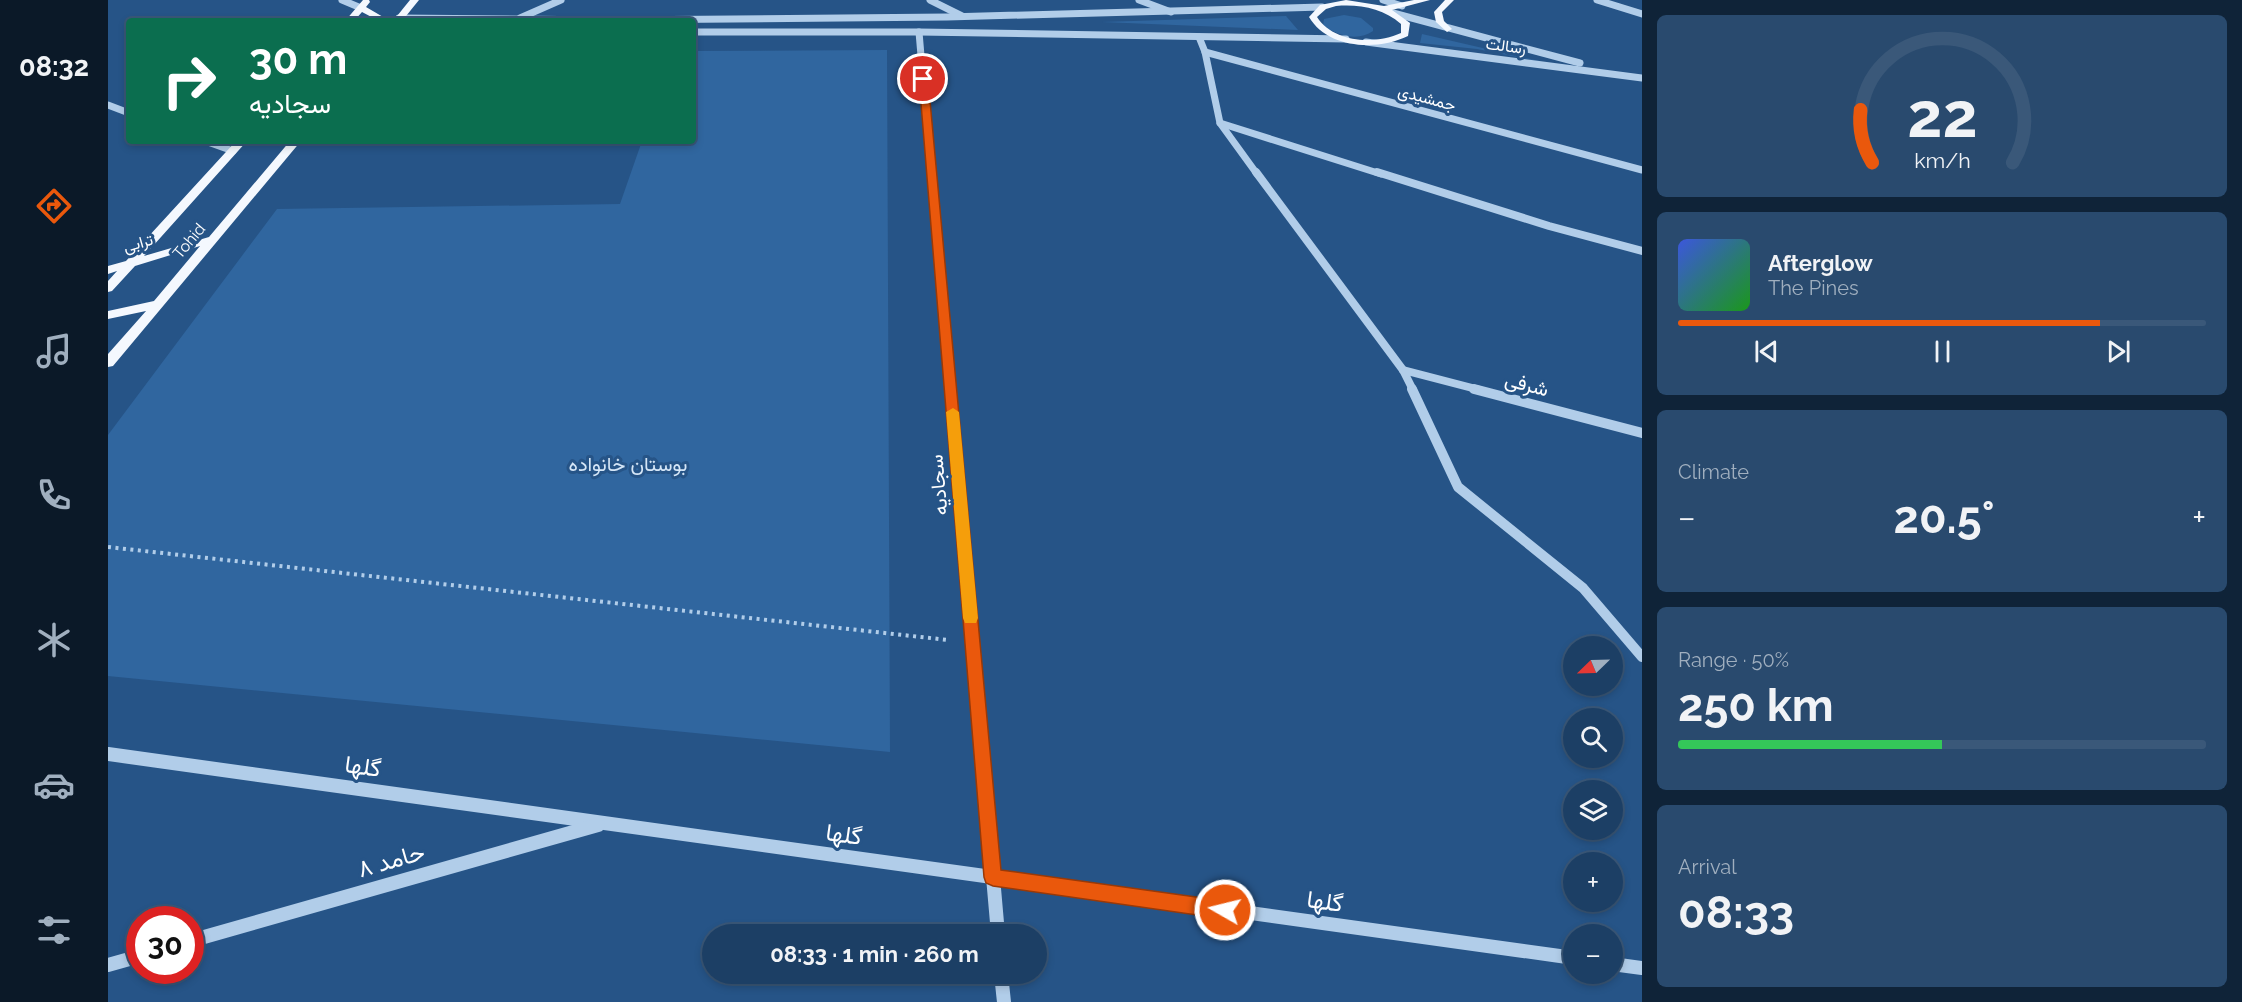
<!DOCTYPE html>
<meta charset="utf-8">
<style>
:root{--surface:#1c3f65;--page:#294a6e;--text:#f1f3f6;--muted:#a0afbf;--line:#3a5879;--accent:#ea580c}
body{margin:0;font-family:Raleway,Vazirmatn,sans-serif;background:var(--page);color:var(--text);height:100vh;display:flex;flex-direction:column;font-size:22px;white-space:nowrap}
*{box-sizing:border-box;margin:0}
p{font-size:20px;color:var(--muted)}
.icon{flex:none;width:33px;height:33px;fill:none;stroke:currentColor;stroke-width:2;stroke-linecap:round;stroke-linejoin:round}
.map{position:relative;flex:1;overflow:hidden}
.drawer{display:flex;flex-direction:column;gap:15px;padding:15px;background:#0f2338;width:600px}
.drawer>*{flex:none}
.hud{position:absolute;left:18px;top:18px;width:570px;height:126px;border-radius:6px;box-shadow:0 3px 9px #0003,0 0 0 2px var(--line);background:#0b6e4f;color:#fff;overflow:hidden}
.needle{width:39px;rotate:247deg}
.fabs{position:absolute;left:1455px;top:636px;display:grid;gap:12px}
.fabs a{display:grid;place-items:center;width:60px;height:60px;border-radius:50%;background:var(--surface);box-shadow:0 3px 9px #0003,0 0 0 2px var(--line);font-size:30px}
.speed{position:absolute;left:18px;top:906px;display:flex;gap:12px;font-size:30px;font-weight:700;text-align:center}
.speed>*{display:grid;place-content:center;width:78px;height:78px;border-radius:50%;background:var(--surface);box-shadow:0 3px 9px #0003,0 0 0 2px var(--line);line-height:1}
.speed .limit{border:9px solid #d22;background:#fff;color:#111}
.pin{position:absolute;display:grid;place-items:center;width:51px;height:51px;color:#fff;margin:-26px;border:3px solid #fff;border-radius:50%;box-shadow:0 2px 6px #0007}
.me{position:absolute;width:66px;margin:-33px;rotate:278deg;stroke-linejoin:round;filter:drop-shadow(0 0 4px #0008)}
.turn{display:flex;align-items:center;gap:21px;height:126px;padding:0 24px;font-size:27px}
.turn .icon{width:78px;height:78px;stroke-width:2.5}
.turn b{display:block;font-size:42px;line-height:51px}
.big{font-size:45px;font-weight:700;line-height:1.1}
.drawer .widget{flex:1;display:flex;flex-direction:column;justify-content:center;gap:9px;min-width:0;padding:0 21px;border-radius:9px;background:var(--page)}
.drawer .dial{align-items:center;gap:0}
.dial svg{height:156px;overflow:visible;fill:none;stroke:var(--line);stroke-width:7;stroke-linecap:round;text-anchor:middle}
.dial text{fill:var(--text);stroke:none}
.song{display:flex;align-items:center;gap:18px}
.cover{width:72px;height:72px;border-radius:9px;background:linear-gradient(135deg,hsl(230 70% 55%),hsl(120 70% 35%))}
.played{height:6px;border-radius:3px;background:linear-gradient(90deg,var(--accent) 80%,var(--line) 80%)}
.keys{display:flex;justify-content:space-around;direction:ltr}
.heat{display:flex;justify-content:space-between;align-items:center;font-size:33px;direction:ltr}
.charge{height:9px;border-radius:4px;background:linear-gradient(90deg,#34c759 50%,var(--line) 0)}
.trip{position:absolute;left:594px;top:924px;width:345px;height:60px;border-radius:30px;background:var(--surface);box-shadow:0 3px 9px #0003,0 0 0 2px var(--line);font-weight:700;line-height:60px;text-align:center}
main{display:flex;flex:1;min-height:0}
.menu{display:flex;flex-direction:column;width:108px;justify-content:space-around;align-items:center;background:#0b1928;color:var(--muted)}
.menu .icon{width:42px;height:42px}
.menu .current{color:var(--accent)}
.menu b{font-size:27px;color:var(--text)}
.map>svg:first-child{display:block}
.green{fill:#30669f}
.lines{fill:none;stroke-linecap:round;stroke-linejoin:round}
.path{stroke:#b1cde9;stroke-width:4;stroke-dasharray:3 4.5;stroke-linecap:butt}
.minor-far3{stroke:#b1cde9;stroke-width:7}
.minor-far2{stroke:#b1cde9;stroke-width:8}
.minor-far1{stroke:#b1cde9;stroke-width:10}
.minor{stroke:#b1cde9;stroke-width:14}
.major{fill:#f4f8fe;fill-rule:evenodd}
.route{fill:#ea580c;stroke:#983908;stroke-width:1.5}
.slow{fill:#f59e0b}
.labels{text-anchor:middle;dominant-baseline:central;stroke-width:6;stroke-linejoin:round;paint-order:stroke}
.far-street-label{font-size:16px;fill:#fff;stroke:#265487}
.street-label{font-size:20px;fill:#fff;stroke:#265487}
.park-label{font-size:20px;fill:#d5e6f7;stroke:#265487}
.near-street-label{font-size:24px;fill:#fff;stroke:#265487}
</style>
<main>
<nav class="menu">
<b>08:32</b>
<svg class="icon current" aria-label="directions" viewBox="0 0 24 24"><path d="M12 3l9 9-9 9-9-9zM9 14v-3h6M13 9l2 2-2 2"/></svg>
<svg class="icon" aria-label="music" viewBox="0 0 24 24"><path d="M9 18V5l10-2v13"/><circle cx="6" cy="18" r="3"/><circle cx="16" cy="16" r="3"/></svg>
<svg class="icon" aria-label="phone" viewBox="0 0 24 24"><path d="M5 4h4l2 5-3 2q2 4 5 5l2-3 5 2v4C11 20 4 13 5 4z"/></svg>
<svg class="icon" aria-label="climate" viewBox="0 0 24 24"><path d="M12 3v18M4 7l16 10M4 17L20 7"/></svg>
<svg class="icon" aria-label="car" viewBox="0 0 24 24"><path d="M5 17H2v-5l4-1 3-4h7l3 4 3 1v5h-3M9 17h6M6 11h13"/><circle cx="7" cy="17" r="2"/><circle cx="17" cy="17" r="2"/></svg>
<svg class="icon" aria-label="filters" viewBox="0 0 24 24"><path d="M4 7h16M4 17h16"/><circle cx="9" cy="7" r="2"/><circle cx="15" cy="17" r="2"/></svg>
</nav>
<div class="map">
<svg width="1534" height="1002" viewBox="0 0 1534 1002">
<rect width="100%" height="100%" fill="#265487"/>
<!-- green -->
<g class="green">
<path d="M1236 15 1253 18 1265 28V31C1250 42 1229 35 1215 26L1216 19Z"/>
<polygon points="1178,16 1190,30 994,22"/>
<polygon points="1314,34 1440,63 1369,49 1312,43"/>
<polygon points="779,50 782,752 0,676 0,435 169,209 512,204 534,141 585,141 585,51"/>
</g>
<g class="lines">
<!-- path -->
<polyline class="path" points="0,547 840,640"/>
<!-- minor-far3 -->
<g class="minor-far3">
<polyline points="234,0 253,8"/>
<polyline points="822,0 854,16"/>
<polyline points="1031,0 1063,12"/>
<polyline points="1275,0 1294,6"/>
<polyline points="1489,0 1534,14"/>
<polyline points="1285,13 1472,63"/>
<polyline points="291,18 502,20 839,17 1214,7"/>
<polyline points="412,18 453,0"/>
<polyline points="585,32 811,32 1238,39"/>
<polyline points="811,32 823,174"/>
<polyline points="1091,37 1097,52 1112,123 1149,174"/>
<polyline points="1258,42 1534,78"/>
<polyline points="1097,52 1534,170"/>
<polyline points="0,105 21,113"/>
<polyline points="1112,123 1273,174"/>
<polyline points="97,141 125,151"/>
</g>
<!-- minor-far2 -->
<g class="minor-far2">
<polyline points="823,172 842,390"/>
<polyline points="1148,172 1295,370 1305,390"/>
<polyline points="1269,172 1441,226 1534,251"/>
<polyline points="1295,370 1372,390"/>
</g>
<!-- minor-far1 -->
<g class="minor-far1">
<polyline points="842,389 866,662"/>
<polyline points="1304,389 1350,487 1475,588 1534,657"/>
<polyline points="1366,389 1534,433"/>
</g>
<!-- minor -->
<g class="minor">
<polyline points="866,660 890,934"/>
<polyline points="0,754 1466,958"/>
<polyline points="82,941 490,825"/>
<polyline points="1504,964 1534,968"/>
<polyline points="0,965 32,956"/>
<polyline points="893,974 896,1002"/>
</g>
<!-- major -->
<g class="major">
<polygon points="255,0 261,0 262,2 258,7 282,21 271,21 254,12 246,21 237,21"/>
<polygon points="302,0 311,0 294,21 285,21"/>
<path d="M1238 0 1276 6 1306 0H1322L1284 10 1302 23 1300 36C1269 51 1220 49 1201 17L1212 5ZM1228 6C1251 4 1275 8 1293 24V33C1267 45 1226 43 1209 17L1218 9Z"/>
<polygon points="1337,0 1346,0 1334,12 1336,21 1344,29 1339,32 1328,22 1326,12"/>
<polygon points="128,141 139,141 36,256 101,237 182,141 193,141 5,366 0,367 0,354 38,311 0,319 0,311 46,301 92,246 27,266 4,291 0,292 0,281 9,271 0,274 0,266 18,261"/>
</g>
</g>
<!-- route -->
<polygon class="route" points="815,76 820,79 893,870 1117,901 1124,903 1126,910 1124,916 1117,919 885,886 878,883 876,877 811,79"/>
<!-- slow -->
<polygon class="slow" points="845,408 851,412 870,618 868,623 857,623 855,618 838,412"/>
<g class="labels">
<!-- far-street labels -->
<g class="far-street-label">
<text transform="translate(1398 46) rotate(7)">رسالت</text>
<text transform="translate(1319 98) rotate(15)">جمشیدی</text>
<text transform="translate(81 241) rotate(-50)">Tohid</text>
<text transform="translate(30 243) rotate(-16)">ترابی</text>
</g>
<!-- street labels -->
<g class="street-label">
<text transform="translate(1419 384) rotate(15)">شرفی</text>
<text transform="translate(830 485) rotate(-95)">سجادیه</text>
</g>
<!-- park labels -->
<g class="park-label">
<text x="520" y="464">بوستان خانواده</text>
</g>
<!-- near-street labels -->
<g class="near-street-label">
<text transform="translate(255 766) rotate(8)">گلها</text>
<text transform="translate(736 834) rotate(8)">گلها</text>
<text transform="translate(283 860) rotate(-16)">حامد ۸</text>
<text transform="translate(1217 901) rotate(8)">گلها</text>
</g>
</g>
</svg>
<div class="fabs">
<a><svg class="needle" viewBox="-14 -14 28 28"><path d="M0-13l5 13h-10z" fill="#e53935"/><path d="M0 13l5-13h-10z" fill="#a0afbf"/></svg></a>
<a><svg class="icon" aria-label="search" viewBox="0 0 24 24"><circle cx="10" cy="10" r="6"/><path d="M15 15l6 6"/></svg></a>
<a><svg class="icon" aria-label="layers" viewBox="0 0 24 24"><path d="M12 4l9 5-9 5-9-5zM3 14l9 5 9-5"/></svg></a>
<a>+</a>
<a>−</a>
</div>
<div class="speed"><div class="limit">30</div></div>
<div class="pin" style="left:815px;top:79px;background:#d93025"><svg class="icon" aria-label="arrive" viewBox="0 0 24 24"><path d="M6 21V4h12l-3 4 3 4H6"/></svg></div>
<svg class="me" style="left:1117px;top:910px" viewBox="-20 -20 40 40"><circle r="17" fill="#ea580c" stroke="#fff" stroke-width="3"/><path d="M0-11L8 9 0 5-8 9z" fill="#fff"/></svg>
<div class="trip">08:33 · 1 min · 260 m</div>
<div class="hud">
<div class="turn"><svg class="icon" aria-label="right" viewBox="0 0 24 24"><path d="M7 20v-9h11M14 6l5 5-5 5"/></svg><div><b>30 m</b>سجادیه</div></div>
</div>
</div>
<section class="drawer">
<div class="widget dial"><svg viewBox="0 0 100 80">
<path d="M14 69A42 42 0 1 1 86 69"/>
<path d="M14 69A42 42 0 0 1 8 42" stroke="#ea580c"/>
<text x="50" y="56" font-size="32" font-weight="700">22</text>
<text x="50" y="72" font-size="11">km/h</text>
</svg></div>
<div class="widget">
<div class="song"><i class="cover"></i><div><b>Afterglow</b><p>The Pines</p></div></div>
<div class="played"></div>
<div class="keys"><svg class="icon" aria-label="previous" viewBox="0 0 24 24"><path d="M18 5L8 12l10 7zM5 5v14"/></svg><svg class="icon" aria-label="pause" viewBox="0 0 24 24"><path d="M8 5v14M16 5v14"/></svg><svg class="icon" aria-label="next" viewBox="0 0 24 24"><path d="M6 5l10 7-10 7zM19 5v14"/></svg></div>
</div>
<div class="widget"><p>Climate</p>
<div class="heat"><a>−</a><b class="big">20.5°</b><a>+</a></div>
</div>
<div class="widget"><p>Range · 50%</p><b class="big">250 km</b><div class="charge"></div></div>
<div class="widget"><p>Arrival</p><b class="big">08:33</b></div>
</section>
</main>
